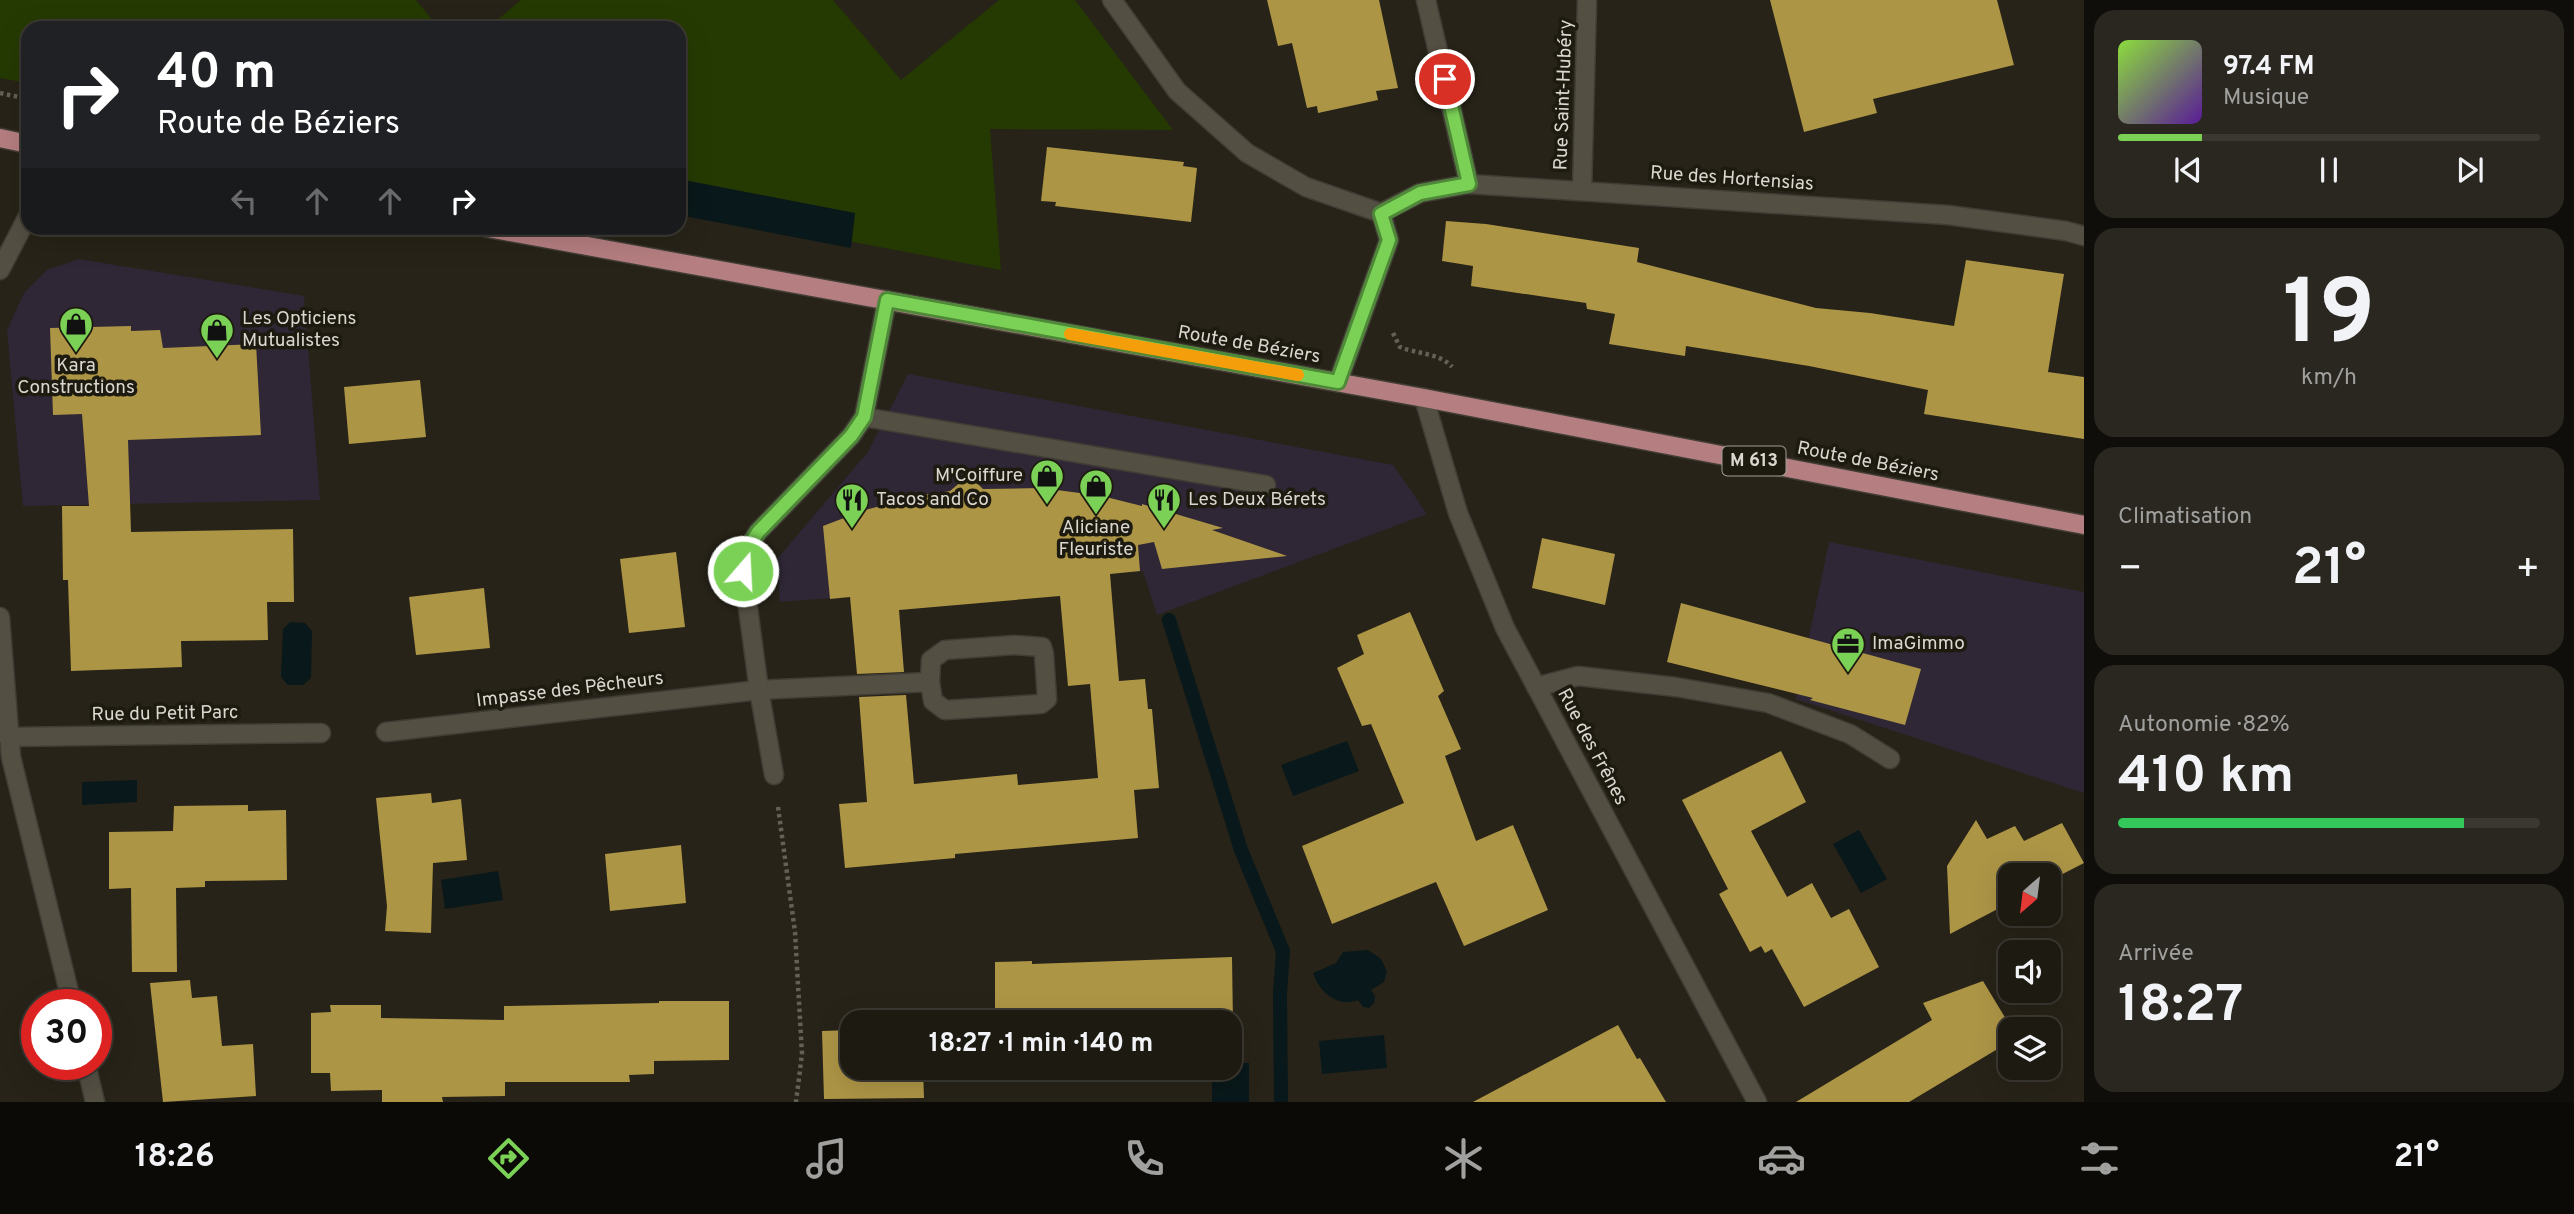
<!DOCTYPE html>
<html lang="fr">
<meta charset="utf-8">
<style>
:root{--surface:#1d1a12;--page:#2a2720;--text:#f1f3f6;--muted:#a0a19f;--line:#3b3832;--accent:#7ad156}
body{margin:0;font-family:Overpass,sans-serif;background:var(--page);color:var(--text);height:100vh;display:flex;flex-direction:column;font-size:26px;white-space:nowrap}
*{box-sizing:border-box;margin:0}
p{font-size:23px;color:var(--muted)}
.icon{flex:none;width:38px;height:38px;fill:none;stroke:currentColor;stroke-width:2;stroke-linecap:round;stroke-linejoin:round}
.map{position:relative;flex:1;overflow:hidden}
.drawer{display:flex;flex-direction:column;gap:10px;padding:10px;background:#100e0a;width:490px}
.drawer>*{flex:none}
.guide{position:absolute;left:21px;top:21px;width:665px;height:214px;border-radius:21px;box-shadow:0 7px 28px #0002,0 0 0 2px var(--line);background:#202124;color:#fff;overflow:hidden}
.needle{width:46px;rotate:208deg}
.controls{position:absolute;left:1998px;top:863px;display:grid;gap:14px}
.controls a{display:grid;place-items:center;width:63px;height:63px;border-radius:14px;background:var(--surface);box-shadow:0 7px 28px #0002,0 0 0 2px var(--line);font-size:35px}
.speed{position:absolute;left:21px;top:989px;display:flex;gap:14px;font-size:35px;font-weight:700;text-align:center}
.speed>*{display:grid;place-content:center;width:91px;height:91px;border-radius:50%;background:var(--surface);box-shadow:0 7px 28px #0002,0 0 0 2px var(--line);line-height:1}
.speed .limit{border:10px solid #d22;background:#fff;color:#111}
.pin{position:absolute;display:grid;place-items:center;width:60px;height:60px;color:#fff;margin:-30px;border:4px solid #fff;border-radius:50%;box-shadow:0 2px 7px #0007}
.me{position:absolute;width:77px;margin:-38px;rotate:19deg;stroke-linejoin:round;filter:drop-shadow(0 0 5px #0008)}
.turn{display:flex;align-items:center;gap:24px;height:147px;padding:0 21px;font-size:32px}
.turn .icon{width:91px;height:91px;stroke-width:2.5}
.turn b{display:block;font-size:49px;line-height:60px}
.lanes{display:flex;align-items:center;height:66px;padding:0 21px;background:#0003;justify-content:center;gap:35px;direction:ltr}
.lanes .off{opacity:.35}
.big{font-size:52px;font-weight:700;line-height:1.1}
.drawer .tile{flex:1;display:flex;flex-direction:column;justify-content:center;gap:10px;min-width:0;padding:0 24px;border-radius:21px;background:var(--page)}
.drawer .dial{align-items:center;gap:0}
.dial b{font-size:91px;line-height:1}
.song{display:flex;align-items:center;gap:21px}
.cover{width:84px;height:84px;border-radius:10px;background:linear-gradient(135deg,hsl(90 70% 55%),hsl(270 70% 35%))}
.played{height:7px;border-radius:4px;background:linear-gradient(90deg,var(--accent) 20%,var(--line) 20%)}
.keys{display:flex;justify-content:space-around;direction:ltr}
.heat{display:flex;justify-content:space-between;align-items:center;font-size:38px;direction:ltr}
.charge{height:10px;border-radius:5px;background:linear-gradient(90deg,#34c759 82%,var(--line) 0)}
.trip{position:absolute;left:840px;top:1010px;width:402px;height:70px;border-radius:21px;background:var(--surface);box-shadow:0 7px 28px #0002,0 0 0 2px var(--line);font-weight:700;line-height:70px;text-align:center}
.tabs{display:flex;height:112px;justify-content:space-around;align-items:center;background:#0c0a07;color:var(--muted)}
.tabs .icon{width:49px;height:49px}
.tabs .active{color:var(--accent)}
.tabs b{font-size:32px;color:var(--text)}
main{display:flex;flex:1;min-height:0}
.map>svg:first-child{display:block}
.commercial{fill:#2f2736}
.green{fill:#253a03}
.water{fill:#09181a}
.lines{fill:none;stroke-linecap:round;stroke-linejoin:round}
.stream{stroke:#09181a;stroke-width:14}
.building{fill:#ad9546}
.lane-casing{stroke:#403d35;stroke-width:21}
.street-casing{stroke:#403d35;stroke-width:21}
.primary-casing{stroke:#403d35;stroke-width:21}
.path{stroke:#646056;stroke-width:4.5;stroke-dasharray:3.5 3.5;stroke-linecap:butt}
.lane{stroke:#534f43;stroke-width:18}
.street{stroke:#534f43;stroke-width:18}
.primary{stroke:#b57e81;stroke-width:18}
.route-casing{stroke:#4f8838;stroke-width:18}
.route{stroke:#7ad156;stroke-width:12}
.slow{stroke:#f59e0b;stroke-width:12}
.labels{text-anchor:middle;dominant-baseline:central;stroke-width:7;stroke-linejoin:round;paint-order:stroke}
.shield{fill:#1d1a0f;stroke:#a19e96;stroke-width:2}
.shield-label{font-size:18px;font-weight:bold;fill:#dad7d0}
.street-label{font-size:19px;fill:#dad7d0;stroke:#1d1a0f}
.poi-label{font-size:19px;fill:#dad7d0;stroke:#1d1a0f;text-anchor:start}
</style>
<main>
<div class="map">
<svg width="2084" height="1102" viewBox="0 0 2084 1102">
<rect width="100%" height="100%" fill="#272318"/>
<!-- commercial -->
<g class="commercial">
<polygon points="79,259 304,296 320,500 23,506 7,330 24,293 47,270"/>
<polygon points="908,374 1393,465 1427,514 1157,615 1143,571 1058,578 1060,595 899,610 897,593 780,602 777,559 868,452"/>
<polygon points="1829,542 2084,592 2084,793 1796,699"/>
</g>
<!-- green -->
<g class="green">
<polygon points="0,0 416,0 439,28 28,28 28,83 0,78"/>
<polygon points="521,0 833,0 901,80 999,0 1075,0 1173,130 990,129 1001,270 679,209 679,28 488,28"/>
</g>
<!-- water -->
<g class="water">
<polygon points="679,179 855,213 851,248 679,215"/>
<polygon points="290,622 305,623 312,631 311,678 303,685 288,685 281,677 283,629"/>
<polygon points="1347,741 1359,771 1293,796 1281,765"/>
<polygon points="137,780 137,802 82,805 82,782"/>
<polygon points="1859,830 1887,879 1861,893 1833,844"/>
<polygon points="498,871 503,900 445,909 441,880"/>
<path d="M1368 950 1381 959 1387 971 1384 982 1371 990 1375 996 1374 1003 1369 1008 1363 1007 1358 1000C1338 1008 1319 992 1313 973L1336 963 1343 952Z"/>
<polygon points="1384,1035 1387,1068 1322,1074 1319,1041"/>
<polygon points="1230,1063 1249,1063 1249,1102 1212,1102 1212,1079 1223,1068 1230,1068"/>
</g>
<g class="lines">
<!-- stream -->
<polyline class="stream" points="1169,620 1241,850 1283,951 1280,993 1281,1102"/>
</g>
<!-- building -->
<g class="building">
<polygon points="1267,0 1379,0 1398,88 1376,91 1378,100 1318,113 1317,106 1307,108 1292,43 1278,46"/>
<polygon points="1770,0 1997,0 2014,65 1873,99 1877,113 1804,132"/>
<polygon points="1047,147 1184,162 1183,166 1197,168 1191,222 1055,206 1056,202 1041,201"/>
<polygon points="1446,221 1486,224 1639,248 1637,262 1816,308 1870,313 1954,326 1966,260 2064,274 2048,372 2084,377 2084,439 1924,414 1928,390 1809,366 1686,346 1685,356 1609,344 1615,314 1587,309 1586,303 1471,286 1473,266 1442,261"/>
<polygon points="131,326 131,331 160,330 163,348 256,344 261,435 128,440 131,532 293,529 294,602 267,602 268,640 181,641 182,667 71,671 68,580 63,580 62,506 89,506 82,414 53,415 50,328"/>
<polygon points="420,380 426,437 349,444 344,387"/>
<polygon points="969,475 983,489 1042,488 1102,496 1142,506 1142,504 1223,528 1212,530 1287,556 1162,569 1154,542 1138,545 1140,571 1110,574 1119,681 1145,679 1148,709 1152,709 1159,788 1134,790 1138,838 955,854 955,858 845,868 839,804 867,802 859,697 906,695 914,784 1017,774 1018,785 1098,778 1090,684 1068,686 1060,596 899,610 904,672 857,674 850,597 830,599 823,526 865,510 923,495 950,491"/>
<polygon points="1542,538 1615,554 1605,605 1532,588"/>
<polygon points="676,552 685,627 629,633 620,559"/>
<polygon points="484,588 490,648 416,655 409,597"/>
<polygon points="1681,603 1921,669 1905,725 1810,700 1813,698 1667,662"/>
<polygon points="1410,612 1444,691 1438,696 1461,749 1445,756 1476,841 1513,825 1548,910 1464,946 1436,882 1332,924 1302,846 1404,803 1371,724 1362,726 1337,668 1364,654 1357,635"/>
<polygon points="1781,751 1806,802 1751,831 1787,897 1812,883 1831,918 1849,909 1879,967 1804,1007 1772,949 1765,953 1761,946 1750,952 1719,894 1728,889 1682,800"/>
<polygon points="431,793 432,803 461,799 467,860 433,863 431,933 385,931 387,906 376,798"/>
<polygon points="248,805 248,811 286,810 287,880 205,881 205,887 176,888 177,972 132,972 131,888 109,889 109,832 173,831 174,806"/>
<polygon points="1976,820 1987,839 2015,826 2024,841 2062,823 2084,863 2049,881 2049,875 2011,875 2011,902 1950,934 1947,866"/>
<polygon points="681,845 686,903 610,911 605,854"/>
<polygon points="1232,957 1233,1024 1230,1022 995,1022 995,962 1032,961 1032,964"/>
<polygon points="190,980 192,998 217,996 222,1046 253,1044 256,1096 163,1102 150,983"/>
<polygon points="1983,981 2012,1029 2011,1041 1909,1102 1796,1102 1932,1020 1923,1003"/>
<polygon points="659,1001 729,1001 729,1060 654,1061 654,1074 629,1075 630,1082 505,1082 505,1096 442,1097 443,1102 382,1102 382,1090 331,1091 330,1073 311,1073 311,1013 331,1012 330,1005 381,1005 381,1018 504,1020 504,1006 659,1003"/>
<polygon points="1618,1025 1637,1059 1640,1058 1666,1102 1473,1102"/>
<polygon points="852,1030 852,1068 923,1068 924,1098 824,1099 822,1031"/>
</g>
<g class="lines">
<!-- lane casing -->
<g class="lane-casing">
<g id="lane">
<polyline points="864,417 1266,485"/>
<polyline points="1536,687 1578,676 1676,687 1768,703 1850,734 1890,759"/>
</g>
</g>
<!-- street casing -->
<g class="street-casing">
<g id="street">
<polyline points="1112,0 1177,91 1247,153 1306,187 1381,213"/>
<polyline points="1426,0 1469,184"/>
<polyline points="1582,191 1587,0"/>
<polyline points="1381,213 1420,193 1469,184 1948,215 2066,231 2084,236"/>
<polyline points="0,270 28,216"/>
<polyline points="1338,382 1389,240 1381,213"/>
<polyline points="1424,398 1458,513 1505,628 1757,1102"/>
<polyline points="0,617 11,757 72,1004"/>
<polyline points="386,732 759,690 930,682 931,660 945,650 1014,645 1042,647 1044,654 1047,699 1041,704 945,710 933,701 930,682"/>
<polyline points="8,737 321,733"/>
<polyline points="774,775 759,690 743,571 746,551 758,532 851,436 864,417 887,300"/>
<polyline points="86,1064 95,1102"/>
</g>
</g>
<!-- primary casing -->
<g class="primary-casing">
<g id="primary">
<polyline points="0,138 28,144"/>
<polyline points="488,228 1424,398 2084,525"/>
</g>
</g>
<!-- path -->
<g class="path">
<polyline points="0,93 28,99"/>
<path d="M1393 333 1400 347C1417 354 1440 353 1452 367"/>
<polyline points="778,807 795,932 802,1054 796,1102"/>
</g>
<!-- lane -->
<use href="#lane" class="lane"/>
<!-- street -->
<use href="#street" class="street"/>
<!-- primary -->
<use href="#primary" class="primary"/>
</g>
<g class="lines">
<!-- route casing -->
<g class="route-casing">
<polyline id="route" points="743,571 746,551 758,532 851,436 864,417 887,300 1338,382 1389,240 1381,214 1420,193 1469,184 1445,79"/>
</g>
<!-- route -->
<use href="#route" class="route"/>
<!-- slow -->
<polyline class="slow" points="1070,334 1298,375"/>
</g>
<!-- icons -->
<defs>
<g id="shop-pin" transform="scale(1.75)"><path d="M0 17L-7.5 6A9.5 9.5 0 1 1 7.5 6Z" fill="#7ad156" stroke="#1d1a0f"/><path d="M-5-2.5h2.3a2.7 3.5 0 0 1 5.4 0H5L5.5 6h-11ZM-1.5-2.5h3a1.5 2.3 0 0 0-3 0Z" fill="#111"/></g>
<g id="restaurant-pin" transform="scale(1.75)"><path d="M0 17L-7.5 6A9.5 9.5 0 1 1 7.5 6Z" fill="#7ad156" stroke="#1d1a0f"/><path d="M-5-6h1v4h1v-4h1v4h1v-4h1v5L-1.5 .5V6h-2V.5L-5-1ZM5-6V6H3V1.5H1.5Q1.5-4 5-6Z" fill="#111"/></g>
<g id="office-pin" transform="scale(1.75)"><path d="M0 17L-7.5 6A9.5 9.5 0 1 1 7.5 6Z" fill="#7ad156" stroke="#1d1a0f"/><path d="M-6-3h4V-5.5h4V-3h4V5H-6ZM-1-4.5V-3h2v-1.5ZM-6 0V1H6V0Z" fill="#111"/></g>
</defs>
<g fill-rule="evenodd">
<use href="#shop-pin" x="76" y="324"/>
<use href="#shop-pin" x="217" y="330"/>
<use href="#shop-pin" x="1047" y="476"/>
<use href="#shop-pin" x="1096" y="486"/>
<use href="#restaurant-pin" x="852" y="500"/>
<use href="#restaurant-pin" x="1164" y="500"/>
<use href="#office-pin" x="1848" y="644"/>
</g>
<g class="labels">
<!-- shield labels -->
<rect class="shield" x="1722.5" y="446.5" width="63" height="29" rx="5"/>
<g class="shield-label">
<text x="1754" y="461">M 613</text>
</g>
<!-- street labels -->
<g class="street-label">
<text transform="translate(1564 95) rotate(-88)">Rue Saint-Hubéry</text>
<text transform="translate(1732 179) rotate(4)">Rue des Hortensias</text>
<text transform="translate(1249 345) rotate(10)">Route de Béziers</text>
<text transform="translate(1868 462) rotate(11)">Route de Béziers</text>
<text transform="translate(570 690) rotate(-7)">Impasse des Pêcheurs</text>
<text transform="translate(165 714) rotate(-1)">Rue du Petit Parc</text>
<text transform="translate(1592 747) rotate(62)">Rue des Frênes</text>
</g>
<!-- poi labels -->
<g class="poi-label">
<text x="242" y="319">Les Opticiens<tspan x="242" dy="22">Mutualistes</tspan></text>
<text x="76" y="366" text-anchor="middle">Kara<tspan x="76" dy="22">Constructions</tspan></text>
<text x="1023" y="476" text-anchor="end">M'Coiffure</text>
<text x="876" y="500">Tacos and Co</text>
<text x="1188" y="500">Les Deux Bérets</text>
<text x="1096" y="528" text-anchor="middle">Aliciane<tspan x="1096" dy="22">Fleuriste</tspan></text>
<text x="1872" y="644">ImaGimmo</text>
</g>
</g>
</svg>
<div class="controls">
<a><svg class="needle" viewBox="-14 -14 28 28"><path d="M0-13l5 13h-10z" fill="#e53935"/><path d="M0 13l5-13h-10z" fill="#a0a19f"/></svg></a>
<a><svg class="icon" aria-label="sound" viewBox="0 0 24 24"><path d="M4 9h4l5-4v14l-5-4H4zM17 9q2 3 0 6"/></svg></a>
<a><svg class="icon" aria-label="layers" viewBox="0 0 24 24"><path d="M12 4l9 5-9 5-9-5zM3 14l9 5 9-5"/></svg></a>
</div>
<div class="speed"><div class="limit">30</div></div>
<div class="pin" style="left:1445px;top:79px;background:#d93025"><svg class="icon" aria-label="arrive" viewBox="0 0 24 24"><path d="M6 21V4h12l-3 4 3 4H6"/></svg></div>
<svg class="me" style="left:743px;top:571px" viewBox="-20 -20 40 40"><circle r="17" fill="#7ad156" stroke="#fff" stroke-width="3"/><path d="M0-11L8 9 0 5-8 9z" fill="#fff"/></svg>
<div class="trip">18:27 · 1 min · 140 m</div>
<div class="guide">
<div class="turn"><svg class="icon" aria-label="right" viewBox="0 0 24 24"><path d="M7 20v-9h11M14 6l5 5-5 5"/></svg><div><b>40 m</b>Route de Béziers</div></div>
<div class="lanes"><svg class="icon off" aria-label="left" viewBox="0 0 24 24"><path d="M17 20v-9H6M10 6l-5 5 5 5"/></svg><svg class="icon off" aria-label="ahead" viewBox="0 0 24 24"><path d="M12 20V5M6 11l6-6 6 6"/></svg><svg class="icon off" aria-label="ahead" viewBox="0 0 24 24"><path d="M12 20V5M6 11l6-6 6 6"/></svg><svg class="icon" aria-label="right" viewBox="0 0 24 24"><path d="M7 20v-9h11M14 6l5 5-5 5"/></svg></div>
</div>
</div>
<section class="drawer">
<div class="tile">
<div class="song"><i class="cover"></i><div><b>97.4 FM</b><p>Musique</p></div></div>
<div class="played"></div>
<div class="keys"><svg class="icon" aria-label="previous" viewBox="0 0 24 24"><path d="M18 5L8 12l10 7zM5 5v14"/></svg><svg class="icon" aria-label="pause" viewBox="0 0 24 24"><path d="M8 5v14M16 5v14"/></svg><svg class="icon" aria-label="next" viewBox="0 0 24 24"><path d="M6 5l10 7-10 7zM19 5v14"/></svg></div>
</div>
<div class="tile dial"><b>19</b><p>km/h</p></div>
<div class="tile"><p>Climatisation</p>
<div class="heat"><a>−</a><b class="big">21°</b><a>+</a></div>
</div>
<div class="tile"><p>Autonomie · 82%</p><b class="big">410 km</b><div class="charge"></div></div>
<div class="tile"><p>Arrivée</p><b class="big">18:27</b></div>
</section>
</main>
<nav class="tabs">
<b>18:26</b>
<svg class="icon active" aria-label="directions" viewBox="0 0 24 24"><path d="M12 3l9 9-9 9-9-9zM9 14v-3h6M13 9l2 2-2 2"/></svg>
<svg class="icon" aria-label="music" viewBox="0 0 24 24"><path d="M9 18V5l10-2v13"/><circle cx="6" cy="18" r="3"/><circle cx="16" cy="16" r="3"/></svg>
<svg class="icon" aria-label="phone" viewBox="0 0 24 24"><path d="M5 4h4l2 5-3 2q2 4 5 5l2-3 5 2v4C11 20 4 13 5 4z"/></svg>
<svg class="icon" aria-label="climate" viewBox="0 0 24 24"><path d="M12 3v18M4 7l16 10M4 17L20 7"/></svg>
<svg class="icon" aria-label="car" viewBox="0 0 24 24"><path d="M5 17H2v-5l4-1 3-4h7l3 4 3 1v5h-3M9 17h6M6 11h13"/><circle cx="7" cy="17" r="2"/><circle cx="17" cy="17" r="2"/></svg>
<svg class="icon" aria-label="filters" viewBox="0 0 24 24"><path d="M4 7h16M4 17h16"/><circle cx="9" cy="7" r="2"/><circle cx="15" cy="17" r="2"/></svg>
<b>21°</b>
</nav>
